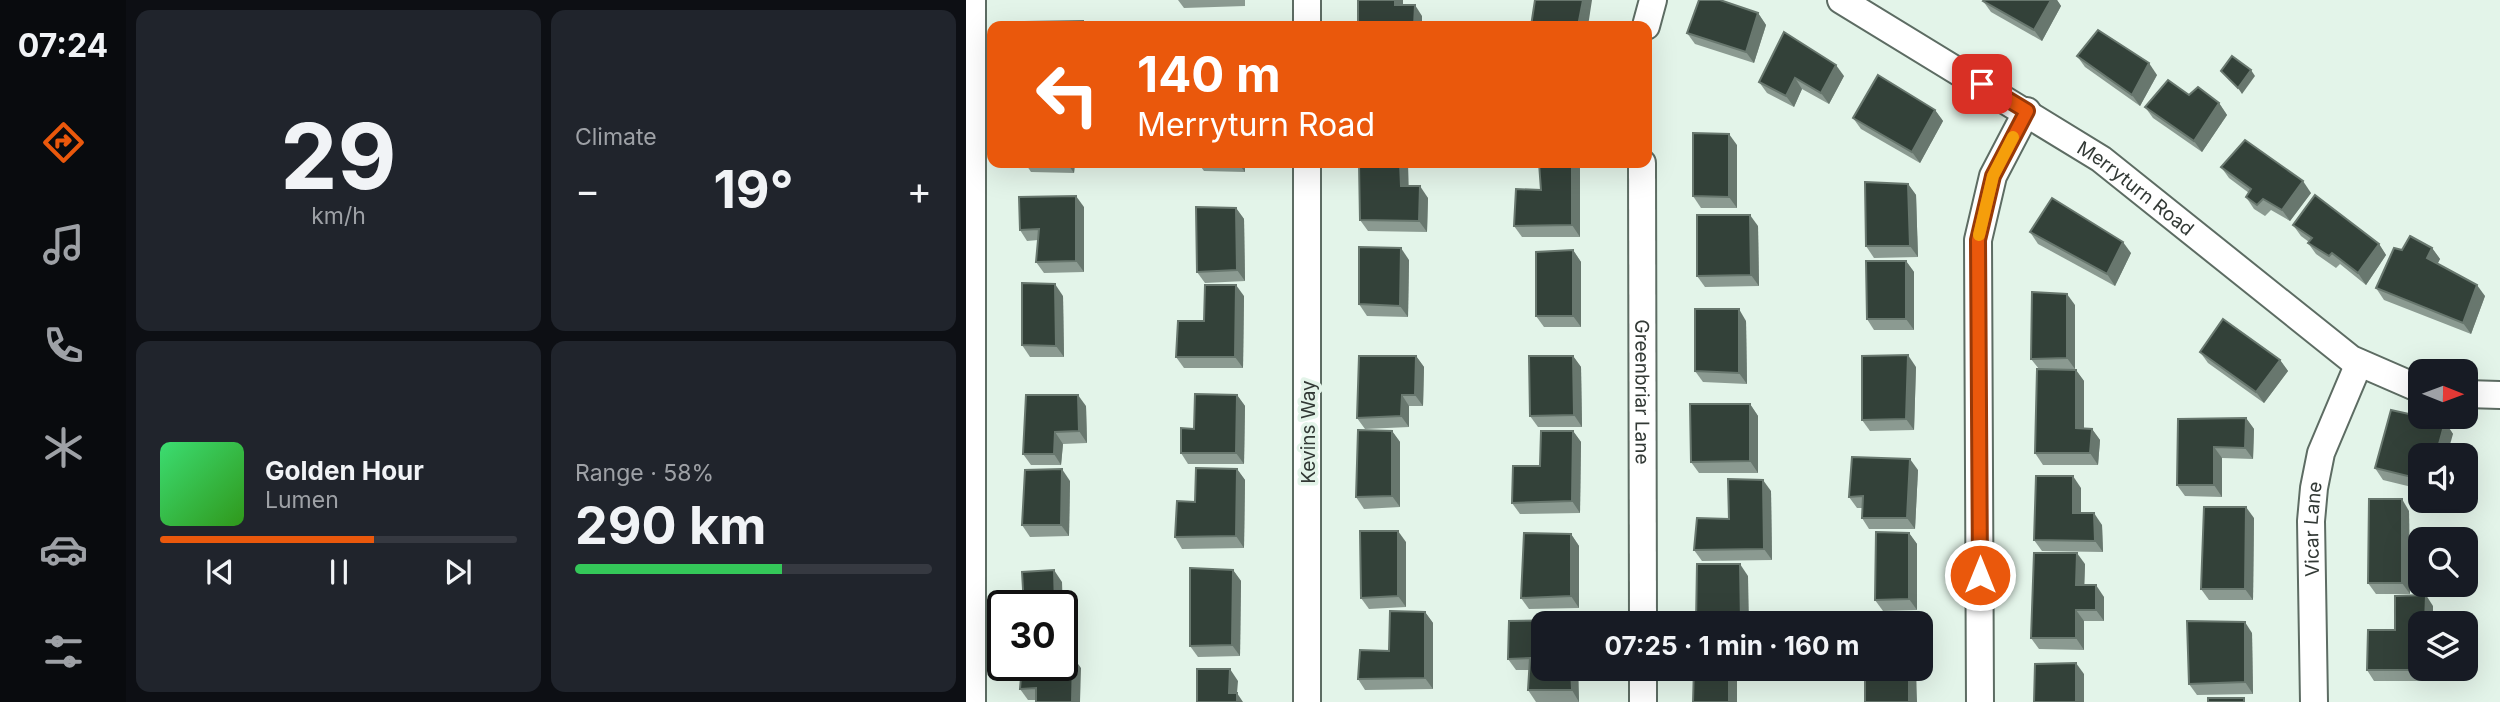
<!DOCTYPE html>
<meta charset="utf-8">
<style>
:root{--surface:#171b24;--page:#20242c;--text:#f1f3f6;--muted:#9ea1a6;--line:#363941;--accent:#ea580c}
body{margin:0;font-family:Inter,sans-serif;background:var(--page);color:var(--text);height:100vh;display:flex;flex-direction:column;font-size:26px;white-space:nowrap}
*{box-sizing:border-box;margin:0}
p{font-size:23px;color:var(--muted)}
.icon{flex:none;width:38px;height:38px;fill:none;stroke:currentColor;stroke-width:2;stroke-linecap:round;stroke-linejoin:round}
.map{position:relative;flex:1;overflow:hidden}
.panel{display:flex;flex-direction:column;gap:10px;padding:10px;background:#0d0f14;width:840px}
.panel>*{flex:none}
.top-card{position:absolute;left:21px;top:21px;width:665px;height:147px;border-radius:14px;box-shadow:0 7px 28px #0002;background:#ea580c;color:#fff;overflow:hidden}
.needle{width:46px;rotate:91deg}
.buttons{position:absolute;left:1442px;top:359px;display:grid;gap:14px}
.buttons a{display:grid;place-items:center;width:70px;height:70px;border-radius:14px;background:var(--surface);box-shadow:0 7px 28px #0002;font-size:35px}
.speed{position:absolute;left:21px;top:590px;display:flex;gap:14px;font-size:35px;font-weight:700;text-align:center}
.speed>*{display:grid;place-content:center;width:91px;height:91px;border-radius:50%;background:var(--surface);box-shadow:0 7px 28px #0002;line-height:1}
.speed .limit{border:4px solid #111;border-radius:10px;background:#fff;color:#111}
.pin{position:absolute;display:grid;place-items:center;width:60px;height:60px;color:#fff;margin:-30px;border-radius:14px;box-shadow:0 4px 10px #0006}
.me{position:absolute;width:77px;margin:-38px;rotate:0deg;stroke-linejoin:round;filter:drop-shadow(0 0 5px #0008)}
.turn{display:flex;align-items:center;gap:24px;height:147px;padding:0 35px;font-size:32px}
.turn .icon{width:91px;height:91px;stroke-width:2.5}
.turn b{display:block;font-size:49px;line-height:60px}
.big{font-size:52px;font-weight:700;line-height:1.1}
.panel .tile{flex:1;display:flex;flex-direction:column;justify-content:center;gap:10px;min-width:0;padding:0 24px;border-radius:14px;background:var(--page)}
.panel .dial{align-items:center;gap:0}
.dial b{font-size:91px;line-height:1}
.song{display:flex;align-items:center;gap:21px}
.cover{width:84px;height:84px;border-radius:10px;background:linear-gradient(135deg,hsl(140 70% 55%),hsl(110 70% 35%))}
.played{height:7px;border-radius:4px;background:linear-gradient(90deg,var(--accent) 60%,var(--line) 60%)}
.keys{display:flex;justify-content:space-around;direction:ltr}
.heat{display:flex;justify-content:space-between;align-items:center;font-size:38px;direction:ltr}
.charge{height:10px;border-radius:5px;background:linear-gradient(90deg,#34c759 58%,var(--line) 0)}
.panel .tiles{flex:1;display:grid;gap:10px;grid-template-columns:repeat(2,1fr)}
.trip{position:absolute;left:565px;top:611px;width:402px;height:70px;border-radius:14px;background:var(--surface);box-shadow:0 7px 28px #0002;font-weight:700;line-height:70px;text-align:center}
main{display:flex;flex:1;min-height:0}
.menu{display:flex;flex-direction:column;width:126px;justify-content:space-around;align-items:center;background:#090b0e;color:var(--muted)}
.menu .icon{width:49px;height:49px}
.menu .active{color:var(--accent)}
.menu b{font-size:32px;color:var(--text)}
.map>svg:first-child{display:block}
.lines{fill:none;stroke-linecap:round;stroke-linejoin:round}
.street-casing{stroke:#5d6c63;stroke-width:30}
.street{stroke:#fff;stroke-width:26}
.wall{fill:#8b9a91}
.shaded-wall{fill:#68776e}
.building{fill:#334139;stroke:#68776e;stroke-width:2}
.route-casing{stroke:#983908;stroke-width:18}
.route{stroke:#ea580c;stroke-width:12}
.slow{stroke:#f59e0b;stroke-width:12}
.labels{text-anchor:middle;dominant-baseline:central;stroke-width:7;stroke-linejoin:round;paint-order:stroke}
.street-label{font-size:19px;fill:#323935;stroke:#e3f4e9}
</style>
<main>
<nav class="menu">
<b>07:24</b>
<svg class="icon active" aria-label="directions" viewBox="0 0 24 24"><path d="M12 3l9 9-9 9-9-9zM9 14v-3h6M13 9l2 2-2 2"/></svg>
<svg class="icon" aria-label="music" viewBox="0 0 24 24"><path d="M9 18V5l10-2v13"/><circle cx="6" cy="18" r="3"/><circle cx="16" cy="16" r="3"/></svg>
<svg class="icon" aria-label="phone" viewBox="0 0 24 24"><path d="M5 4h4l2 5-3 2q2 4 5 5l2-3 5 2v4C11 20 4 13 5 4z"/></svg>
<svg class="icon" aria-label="climate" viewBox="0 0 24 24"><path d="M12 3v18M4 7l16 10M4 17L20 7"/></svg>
<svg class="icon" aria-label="car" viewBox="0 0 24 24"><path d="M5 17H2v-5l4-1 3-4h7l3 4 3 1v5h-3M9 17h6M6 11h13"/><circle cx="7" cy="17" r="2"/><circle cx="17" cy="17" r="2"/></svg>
<svg class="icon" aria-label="filters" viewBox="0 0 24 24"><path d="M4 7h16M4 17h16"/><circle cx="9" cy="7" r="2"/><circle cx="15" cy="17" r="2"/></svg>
</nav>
<section class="panel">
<div class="tiles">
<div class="tile dial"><b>29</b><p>km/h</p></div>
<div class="tile"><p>Climate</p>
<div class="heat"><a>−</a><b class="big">19°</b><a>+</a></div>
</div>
<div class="tile">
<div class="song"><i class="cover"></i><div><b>Golden Hour</b><p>Lumen</p></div></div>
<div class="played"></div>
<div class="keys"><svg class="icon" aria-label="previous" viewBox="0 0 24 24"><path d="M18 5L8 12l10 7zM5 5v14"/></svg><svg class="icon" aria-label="pause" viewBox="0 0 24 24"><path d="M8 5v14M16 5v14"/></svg><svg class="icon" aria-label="next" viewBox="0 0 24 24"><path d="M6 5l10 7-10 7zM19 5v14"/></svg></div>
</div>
<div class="tile"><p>Range · 58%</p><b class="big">290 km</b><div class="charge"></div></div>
</div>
</section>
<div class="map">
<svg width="1534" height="702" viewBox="0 0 1534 702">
<rect width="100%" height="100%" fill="#e3f4e9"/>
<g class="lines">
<!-- street casing -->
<g class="street-casing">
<g id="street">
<path id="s1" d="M875 0 1135 159 1385 359 1454 389"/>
<polyline points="341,26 341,0"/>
<polyline points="680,26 687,0"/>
<polyline points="341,163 341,702"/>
<path id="s2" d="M676 163 677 623"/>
<polyline points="1500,394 1534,395"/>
<polyline points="6,702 6,0"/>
<polyline points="677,702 677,668"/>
<polyline points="1014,702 1012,240 1027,176 1061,111"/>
<path id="s3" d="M1348 702 1345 521 1348 488 1355 453 1393 363"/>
</g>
</g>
<!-- street -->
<use href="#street" class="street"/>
</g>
<!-- wall -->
<g class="wall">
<polygon points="212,0 279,0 279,6 218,8"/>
<polygon points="1018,0 1091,0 1095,6 1076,41 1025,12 1017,1"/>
<polygon points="792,13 800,25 788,63 729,44 721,33"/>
<polygon points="1111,56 1191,75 1174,106 1119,67"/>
<polygon points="878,76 863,104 836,89 828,107 801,93 793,82"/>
<polygon points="1223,95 1253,103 1261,115 1236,152 1187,118 1179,107"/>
<polygon points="969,110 977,121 954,163 895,129 887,118"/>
<polygon points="771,145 771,208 735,208 727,196"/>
<polygon points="59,163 109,163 108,173 65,172"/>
<polygon points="232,163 279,163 279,172 238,171"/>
<polygon points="442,163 442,186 462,198 461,232 402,231 394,220"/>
<polygon points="614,165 614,237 556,237 548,226 575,190"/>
<polygon points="1255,167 1345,193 1324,221 1305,210 1299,216 1288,209 1280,197 1283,193 1263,178"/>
<polygon points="942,184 950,195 952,257 908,258 900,246"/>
<polygon points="118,207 118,272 78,273 70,262 72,240 61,241 54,230"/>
<polygon points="270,208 278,219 279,281 239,283 231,272"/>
<polygon points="1327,225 1413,244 1420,255 1400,285 1374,264 1370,268 1350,254 1342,243 1343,242 1335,236"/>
<polygon points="792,226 793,286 739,287 731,276"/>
<polygon points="1064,232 1165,253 1149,286 1072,244"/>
<polygon points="1466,248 1474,259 1471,264 1519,296 1505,334 1418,300 1410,288 1436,250"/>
<polygon points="607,250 615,262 615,327 578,327 570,316"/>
<polygon points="443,260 442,317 401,316 393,304"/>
<polygon points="940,261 948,272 948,330 908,330 901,319"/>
<polygon points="97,296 98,357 64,357 56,345"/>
<polygon points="278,296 277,368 218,368 210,357 238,321"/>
<polygon points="1109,305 1109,369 1118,381 1118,428 1126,429 1134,440 1132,465 1077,465 1069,453 1073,369 1065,359"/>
<polygon points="780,321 781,384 737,382 729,371"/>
<polygon points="1234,352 1314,360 1322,371 1298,403 1242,363"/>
<polygon points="450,356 458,367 457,406 443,406 443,427 399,429 391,418"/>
<polygon points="607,356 615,367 616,427 572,427 564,416"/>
<polygon points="950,367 948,430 904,431 896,420"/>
<polygon points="271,395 279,406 278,464 222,464 215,453 228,429"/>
<polygon points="784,404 792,416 792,473 733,473 725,462"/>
<polygon points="120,406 121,443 97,444 95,465 65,465 57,454"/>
<polygon points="1280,418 1288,429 1287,459 1256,458 1256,497 1219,496 1211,485 1212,419"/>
<polygon points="1479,422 1487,434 1454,455 1454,489 1417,480 1409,468"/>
<polygon points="426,431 434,442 434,507 398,509 390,497"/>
<polygon points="607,431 615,442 614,513 554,514 546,503"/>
<polygon points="271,469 279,480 278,548 216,549 209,537 229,502"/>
<polygon points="952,470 949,529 903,529 896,518 896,508 891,508 883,497"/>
<polygon points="104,481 103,536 64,537 56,525"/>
<polygon points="1115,488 1115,513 1136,525 1137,552 1076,551 1068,540"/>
<polygon points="805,491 806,560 736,561 728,550 763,519"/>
<polygon points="1443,511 1444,594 1410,594 1402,583"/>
<polygon points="1288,518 1287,600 1243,600 1235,589"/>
<polygon points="943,533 951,544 951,610 917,611 909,600"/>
<polygon points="605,534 613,546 613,608 563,609 555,598"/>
<polygon points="440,542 440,607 403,609 395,598"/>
<polygon points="1119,564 1118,585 1138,597 1138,621 1118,621 1118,650 1073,649 1065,638"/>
<polygon points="267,570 275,581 274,656 232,657 224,646"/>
<polygon points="1467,606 1467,623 1454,623 1454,668 1477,668 1477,681 1408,681 1401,670 1429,630"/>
<polygon points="459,612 467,623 467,689 399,690 392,679 423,651"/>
<polygon points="603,620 605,623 578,623 578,668 612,668 613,702 570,702 562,690 563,670 550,670 542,659 543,621"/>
<polygon points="1286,633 1287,694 1231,695 1223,684"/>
<polygon points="115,668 70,700 62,700 54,689"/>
</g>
<!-- shaded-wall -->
<g class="shaded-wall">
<polygon points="429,0 437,0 437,16 429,5"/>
<polygon points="617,0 626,0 622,26 612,26"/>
<polygon points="1085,0 1091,0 1095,6 1076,41 1068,30"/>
<polygon points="449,5 456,16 456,26 448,26"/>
<polygon points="792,13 800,25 788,63 780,52"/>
<polygon points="1183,63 1191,75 1174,106 1166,95"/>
<polygon points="870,65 878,76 863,104 855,93"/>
<polygon points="1285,70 1289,76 1276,94 1272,88"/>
<polygon points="829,78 836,89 828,107 820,96"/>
<polygon points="1253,103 1261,115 1236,152 1228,141"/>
<polygon points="969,110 977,121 954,163 946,152"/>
<polygon points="763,134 771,145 771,208 763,197"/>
<polygon points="101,163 109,163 108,173"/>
<polygon points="272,163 279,163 279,172"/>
<polygon points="434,163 442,163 443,197 435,186"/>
<polygon points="606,163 612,163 614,165 614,237 606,225"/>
<polygon points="1337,181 1345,193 1324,221 1316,210"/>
<polygon points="942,184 950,195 952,257 944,246"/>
<polygon points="454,186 462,198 461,232 453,221"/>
<polygon points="110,196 118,207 118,272 110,261"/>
<polygon points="270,208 278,219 279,281 271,270"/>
<polygon points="784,215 792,226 793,286 785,275"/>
<polygon points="1157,242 1165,253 1149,286 1141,274"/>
<polygon points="1413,244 1420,255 1400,285 1392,273"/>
<polygon points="435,248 443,260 442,317 434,306"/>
<polygon points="1466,248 1474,259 1469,269 1461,258"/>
<polygon points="607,250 615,262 615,327 607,316"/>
<polygon points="940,261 948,272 948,330 940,319"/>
<polygon points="89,284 97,296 98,357 90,346"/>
<polygon points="270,285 278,296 277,368 269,357"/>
<polygon points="1511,285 1519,296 1505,334 1497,323"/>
<polygon points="1101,294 1109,305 1109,369 1101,358"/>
<polygon points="773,309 780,321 781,384 773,373"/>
<polygon points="942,355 950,367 948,430 940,419"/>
<polygon points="450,356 458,367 457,406 449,395"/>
<polygon points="607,356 615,367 616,427 608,415"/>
<polygon points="1314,360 1322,371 1298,403 1290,392"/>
<polygon points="1110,370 1118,381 1118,439 1110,428"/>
<polygon points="112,395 120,406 121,443 113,431"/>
<polygon points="271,395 279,406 278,464 270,453"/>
<polygon points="436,395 443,406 443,427 435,416"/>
<polygon points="784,404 792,416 792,473 784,461"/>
<polygon points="1280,418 1288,429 1287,459 1279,448"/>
<polygon points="1479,422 1487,434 1481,455 1470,455"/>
<polygon points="1126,429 1134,440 1132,465 1124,453"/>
<polygon points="426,431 434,442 434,507 426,496"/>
<polygon points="607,431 615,442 614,513 606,501"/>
<polygon points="89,432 97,444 95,465 88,454"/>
<polygon points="1248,447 1256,458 1256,497 1248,485"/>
<polygon points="944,459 952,470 949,529 941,518"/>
<polygon points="96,469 104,481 103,536 95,525"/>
<polygon points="271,469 279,480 278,548 270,536"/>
<polygon points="1107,476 1115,488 1115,524 1107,513"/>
<polygon points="797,480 805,491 806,560 798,549"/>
<polygon points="1436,499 1443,511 1444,594 1436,583"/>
<polygon points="1280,507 1288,518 1287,600 1279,589"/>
<polygon points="1128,513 1136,525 1137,552 1129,541"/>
<polygon points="432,531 440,542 440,607 432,596"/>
<polygon points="943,533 951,544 951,610 943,599"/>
<polygon points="605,534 613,546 613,608 605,596"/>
<polygon points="1111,553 1119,564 1118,596 1110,585"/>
<polygon points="774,564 782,576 783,623 775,623"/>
<polygon points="88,570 96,582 98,643 96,640 96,606 89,606"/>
<polygon points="267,570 275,581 274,656 266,645"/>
<polygon points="1130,585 1138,597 1138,621 1130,610"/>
<polygon points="1460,595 1467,606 1467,623 1459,623"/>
<polygon points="1110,610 1118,621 1118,650 1110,638"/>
<polygon points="459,612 467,623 467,689 459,678"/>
<polygon points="1279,622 1286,633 1287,694 1279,682"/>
<polygon points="107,657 115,668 114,702 106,702"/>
<polygon points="1110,663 1118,674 1118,702 1110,702"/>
<polygon points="605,668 612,668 613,702 606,690"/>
<polygon points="763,668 767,668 771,674 771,702 763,702"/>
<polygon points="943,668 950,668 951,702 943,702"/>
<polygon points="1469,668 1477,668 1477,681 1469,670"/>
<polygon points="264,669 272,681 271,693 277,702 271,702 263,693"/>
</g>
<!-- building -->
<g class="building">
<polygon points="392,0 429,0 429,5 449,5 448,26 392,26"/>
<polygon points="569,0 617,0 612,26 565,26"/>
<polygon points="733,0 754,0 792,13 780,52 721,33"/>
<polygon points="1018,0 1085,0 1068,30 1017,1"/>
<polygon points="117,21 117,26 59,26 59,22"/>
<polygon points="1132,30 1183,63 1166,95 1111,56"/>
<polygon points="818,32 870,65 855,93 829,78 820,96 793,82"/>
<polygon points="1266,56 1285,70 1272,88 1255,71"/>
<polygon points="912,75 969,110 946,152 887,118"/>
<polygon points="1202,80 1223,95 1232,87 1253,103 1228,141 1179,107"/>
<polygon points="727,133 763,134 763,197 727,196"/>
<polygon points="1279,140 1337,181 1316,210 1297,199 1291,205 1280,197 1285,189 1255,167"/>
<polygon points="393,163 434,163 435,186 454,186 453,221 394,220"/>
<polygon points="573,163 606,163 606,225 548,226 550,189 575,190"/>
<polygon points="899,182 942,184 944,246 900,246"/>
<polygon points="1349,195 1413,244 1392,273 1366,253 1363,256 1342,243 1346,238 1327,225"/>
<polygon points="110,196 110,261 70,262 73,229 54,230 53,197"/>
<polygon points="1086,198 1157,242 1141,274 1064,232"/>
<polygon points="230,207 270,208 271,270 231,272"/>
<polygon points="731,215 784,215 785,275 731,276"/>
<polygon points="1444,236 1466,248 1461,258 1511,285 1497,323 1410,288 1428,248 1436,250"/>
<polygon points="393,247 435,248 434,306 393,304"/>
<polygon points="607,250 607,316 570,316 570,252"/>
<polygon points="900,261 940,261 940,319 901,319"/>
<polygon points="56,283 89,284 90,346 56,345"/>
<polygon points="239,285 270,285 269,357 210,357 212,321 238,321"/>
<polygon points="1066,292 1101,294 1101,358 1065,359"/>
<polygon points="729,309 773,309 773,373 729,371"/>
<polygon points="1257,319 1314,360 1290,392 1234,352"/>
<polygon points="942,355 940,419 896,420 896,356"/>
<polygon points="393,356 450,356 449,395 436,395 435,416 391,418"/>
<polygon points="563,356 607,356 608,415 564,416"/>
<polygon points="1071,369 1110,370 1110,428 1126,429 1124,453 1069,453"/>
<polygon points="229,394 271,395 270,453 215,453 215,428 228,429"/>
<polygon points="60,395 112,395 113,431 89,432 88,454 57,454"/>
<polygon points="724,404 784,404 784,461 725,462"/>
<polygon points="1425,410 1479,422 1470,455 1454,455 1454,479 1409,468"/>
<polygon points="1280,418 1279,448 1248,447 1248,485 1211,485 1212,419"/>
<polygon points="392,430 426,431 426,496 390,497"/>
<polygon points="575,431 607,431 606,501 546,503 547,466 574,466"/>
<polygon points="886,457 944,459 941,518 896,518 897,496 883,497"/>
<polygon points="230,468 271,469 270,536 209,537 211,501 229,502"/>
<polygon points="96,469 95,525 56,525 59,470"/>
<polygon points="1070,476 1107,476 1107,513 1128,513 1129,541 1068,540"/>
<polygon points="762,479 797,480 798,549 728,550 731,518 763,519"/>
<polygon points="1403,499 1436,499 1436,583 1402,583"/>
<polygon points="1238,507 1280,507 1279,589 1235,589"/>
<polygon points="394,531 432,531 432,596 395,598"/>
<polygon points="910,532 943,533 943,599 909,600"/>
<polygon points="558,533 605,534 605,596 555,598"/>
<polygon points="1068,553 1111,553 1110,585 1130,585 1130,610 1110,610 1110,638 1065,638"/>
<polygon points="731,564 774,564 775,623 730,623"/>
<polygon points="224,568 267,570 266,645 224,646"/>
<polygon points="88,570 89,606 58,606 56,572"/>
<polygon points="1460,595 1459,623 1454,623 1454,668 1469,668 1469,670 1401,670 1402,630 1429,630 1429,596"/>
<polygon points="424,611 459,612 459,678 392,679 394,650 423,651"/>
<polygon points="603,620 603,623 578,623 578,668 605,668 606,690 562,690 564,658 542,659 543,621"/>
<polygon points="900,620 941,621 941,623 900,623"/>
<polygon points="1221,621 1279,622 1279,682 1223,684"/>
<polygon points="96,657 107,657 106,702 70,702 70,688 54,689 56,665 96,665"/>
<polygon points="1110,663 1110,702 1068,702 1069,664"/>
<polygon points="728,668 763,668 763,702 727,702"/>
<rect x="899" y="668" width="44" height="34"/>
<polygon points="231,669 264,669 263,693 271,693 271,702 231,702"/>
<rect x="1242" y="698" width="36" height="4"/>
</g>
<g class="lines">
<!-- route casing -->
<g class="route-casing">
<polyline id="route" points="1014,575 1012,240 1027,176 1061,111 1016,84"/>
</g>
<!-- route -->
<use href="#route" class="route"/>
<!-- slow -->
<polyline class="slow" points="1013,235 1027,176 1047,137"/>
</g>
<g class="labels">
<!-- street labels -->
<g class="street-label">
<text stroke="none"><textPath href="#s1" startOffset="350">Merryturn Road</textPath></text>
<text stroke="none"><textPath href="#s2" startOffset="229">Greenbriar Lane</textPath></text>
<text transform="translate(342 432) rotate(-90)">Kevins Way</text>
<text stroke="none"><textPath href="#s3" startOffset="173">Vicar Lane</textPath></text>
</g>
</g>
</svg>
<div class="buttons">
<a><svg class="needle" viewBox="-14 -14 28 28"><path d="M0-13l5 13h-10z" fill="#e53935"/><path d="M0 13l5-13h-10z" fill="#9ea1a6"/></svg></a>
<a><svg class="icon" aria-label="sound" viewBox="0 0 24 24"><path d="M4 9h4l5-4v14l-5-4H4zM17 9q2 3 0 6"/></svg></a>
<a><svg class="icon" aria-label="search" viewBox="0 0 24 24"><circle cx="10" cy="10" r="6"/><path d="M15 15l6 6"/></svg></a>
<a><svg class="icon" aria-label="layers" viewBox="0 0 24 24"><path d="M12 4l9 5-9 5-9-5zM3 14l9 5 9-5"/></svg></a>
</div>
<div class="speed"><div class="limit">30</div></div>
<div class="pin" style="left:1016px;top:84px;background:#d93025"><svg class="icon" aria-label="arrive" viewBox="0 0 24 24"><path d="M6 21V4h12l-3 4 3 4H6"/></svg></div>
<svg class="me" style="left:1014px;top:575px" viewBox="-20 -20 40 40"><circle r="17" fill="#ea580c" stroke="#fff" stroke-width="3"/><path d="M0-11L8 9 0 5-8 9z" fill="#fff"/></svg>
<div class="trip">07:25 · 1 min · 160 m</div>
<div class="top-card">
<div class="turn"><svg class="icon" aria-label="left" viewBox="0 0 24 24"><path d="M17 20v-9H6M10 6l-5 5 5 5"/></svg><div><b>140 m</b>Merryturn Road</div></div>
</div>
</div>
</main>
